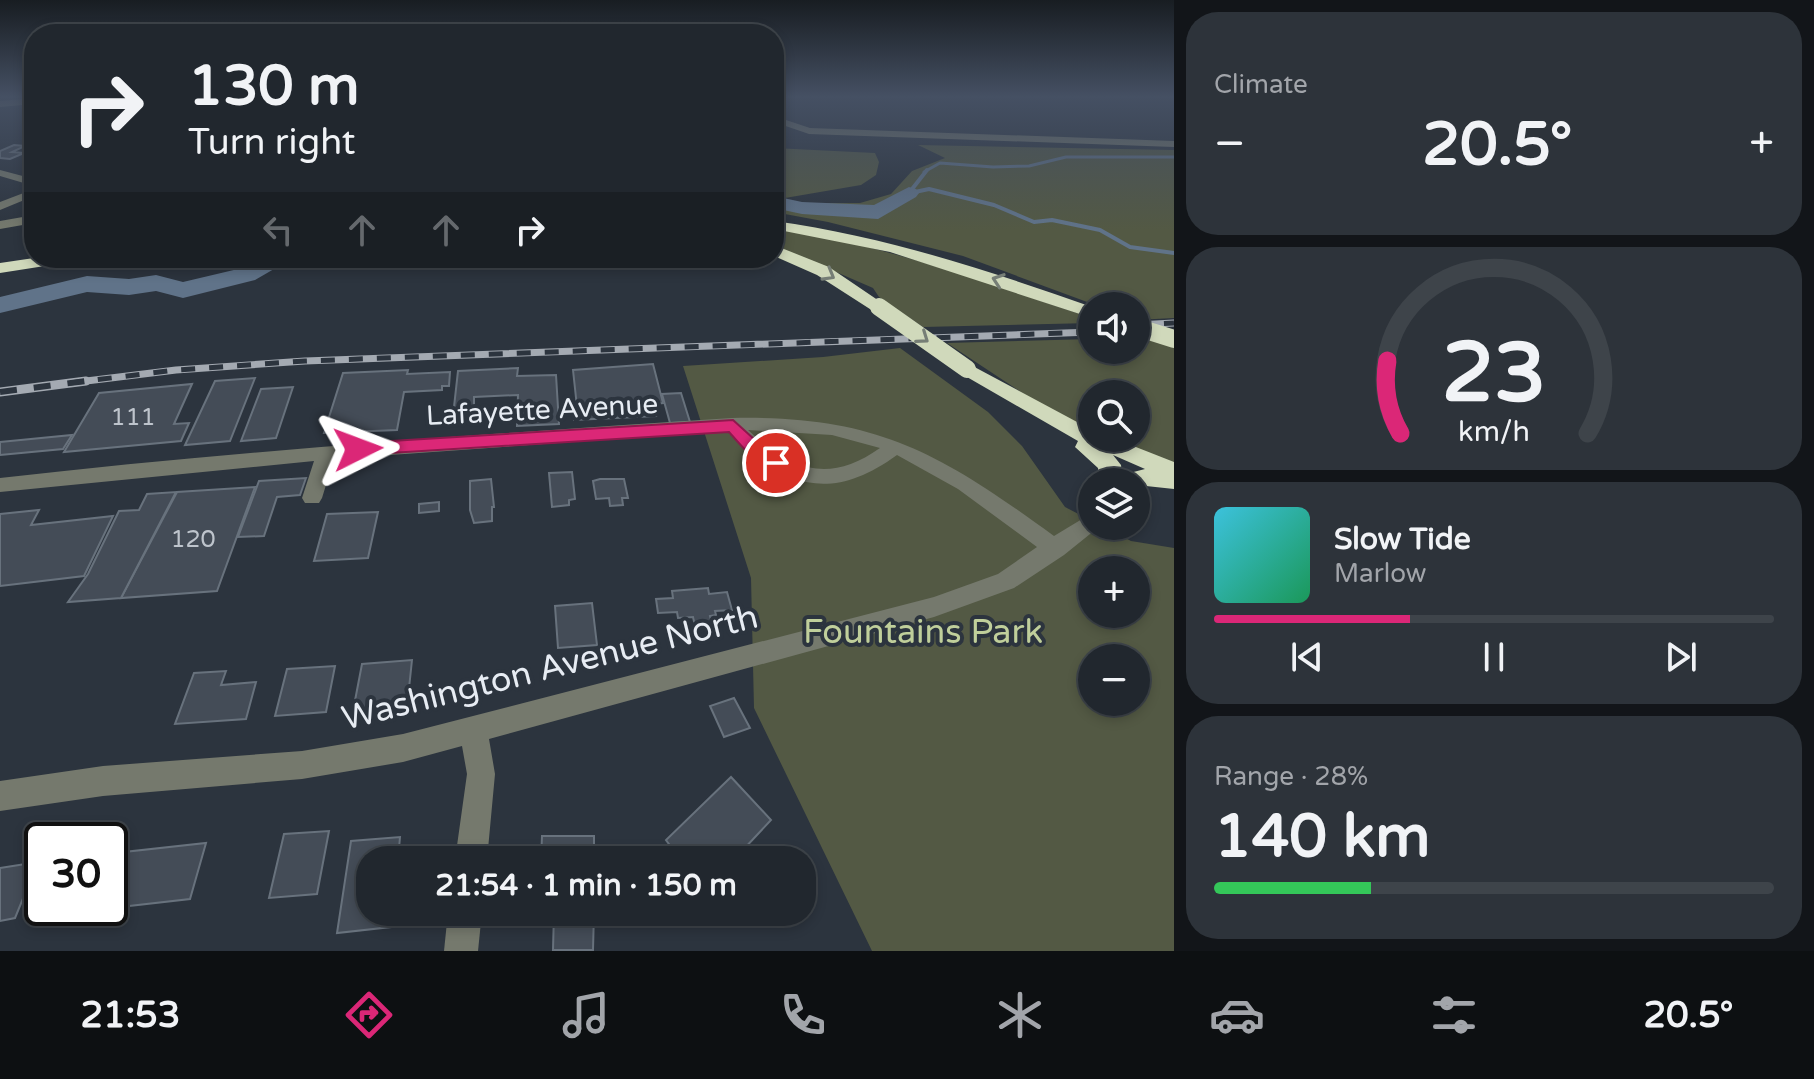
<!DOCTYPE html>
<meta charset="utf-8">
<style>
:root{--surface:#21272e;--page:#2d333a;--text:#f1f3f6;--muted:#a2a5aa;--line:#3e444a;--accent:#db2777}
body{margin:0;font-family:"Varela Round",sans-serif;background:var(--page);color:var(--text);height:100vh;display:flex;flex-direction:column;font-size:30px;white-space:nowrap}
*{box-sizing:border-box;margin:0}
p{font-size:26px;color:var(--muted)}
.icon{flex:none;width:44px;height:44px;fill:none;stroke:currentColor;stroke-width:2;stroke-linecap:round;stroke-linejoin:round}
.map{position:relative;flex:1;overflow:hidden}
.panel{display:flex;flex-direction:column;gap:12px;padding:12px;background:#121519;width:640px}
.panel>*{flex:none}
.guide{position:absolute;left:24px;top:24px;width:760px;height:244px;border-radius:32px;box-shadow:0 4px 12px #0003,0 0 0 2px var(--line);background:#21272e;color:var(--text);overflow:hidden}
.fabs{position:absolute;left:1078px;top:292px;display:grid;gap:16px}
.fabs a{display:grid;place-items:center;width:72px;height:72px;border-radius:50%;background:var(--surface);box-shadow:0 4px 12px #0003,0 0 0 2px var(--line);font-size:40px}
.speed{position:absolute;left:24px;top:822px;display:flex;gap:16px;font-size:40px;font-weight:700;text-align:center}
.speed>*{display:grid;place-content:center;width:104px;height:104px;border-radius:50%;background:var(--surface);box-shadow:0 4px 12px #0003,0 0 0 2px var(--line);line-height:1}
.speed .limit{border:4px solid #111;border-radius:12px;background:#fff;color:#111}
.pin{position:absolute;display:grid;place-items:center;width:68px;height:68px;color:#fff;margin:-34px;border:4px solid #fff;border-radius:50%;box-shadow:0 2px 8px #0007}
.me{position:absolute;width:88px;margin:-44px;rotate:87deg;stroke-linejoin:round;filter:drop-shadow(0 0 6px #0008)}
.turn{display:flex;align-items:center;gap:28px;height:168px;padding:0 32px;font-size:36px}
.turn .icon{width:104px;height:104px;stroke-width:2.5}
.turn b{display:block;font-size:56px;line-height:68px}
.lanes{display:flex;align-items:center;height:76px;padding:0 32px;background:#0003;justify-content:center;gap:40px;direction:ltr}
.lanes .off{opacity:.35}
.big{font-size:60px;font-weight:800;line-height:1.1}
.panel .widget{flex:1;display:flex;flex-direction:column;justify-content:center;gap:12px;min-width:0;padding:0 28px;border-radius:32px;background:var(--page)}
.panel .dial{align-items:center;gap:0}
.dial svg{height:208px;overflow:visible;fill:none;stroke:var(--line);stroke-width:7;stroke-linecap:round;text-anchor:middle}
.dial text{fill:var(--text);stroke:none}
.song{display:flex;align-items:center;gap:24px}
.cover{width:96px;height:96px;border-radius:12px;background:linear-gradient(135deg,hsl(190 70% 55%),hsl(150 70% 35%))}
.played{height:8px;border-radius:4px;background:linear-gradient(90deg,var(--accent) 35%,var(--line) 35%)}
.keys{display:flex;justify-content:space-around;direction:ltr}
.heat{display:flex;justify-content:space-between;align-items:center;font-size:44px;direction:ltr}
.charge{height:12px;border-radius:6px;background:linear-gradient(90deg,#34c759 28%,var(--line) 0)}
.trip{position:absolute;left:356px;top:846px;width:460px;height:80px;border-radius:32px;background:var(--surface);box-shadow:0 4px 12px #0003,0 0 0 2px var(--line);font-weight:800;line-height:80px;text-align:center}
.menu{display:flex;height:128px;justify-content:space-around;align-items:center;background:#0d1012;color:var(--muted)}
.menu .icon{width:56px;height:56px}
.menu .current{color:var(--accent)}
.menu b{font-size:36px;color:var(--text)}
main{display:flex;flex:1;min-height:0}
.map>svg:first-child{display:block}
.green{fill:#535944;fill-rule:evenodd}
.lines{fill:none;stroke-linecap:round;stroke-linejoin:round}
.stream-far1{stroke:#607389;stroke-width:3}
.stream{stroke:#607389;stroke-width:4}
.river{fill:#607389;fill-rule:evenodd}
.building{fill:#444c57;stroke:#68727d;stroke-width:2}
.minor{fill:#75796d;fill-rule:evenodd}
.highway{fill:#d0d9bb;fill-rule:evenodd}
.rail-far1-casing{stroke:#a4aab2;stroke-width:7}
.rail-casing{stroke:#a4aab2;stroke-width:9}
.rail-far1{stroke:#2c343e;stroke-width:5;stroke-dasharray:14;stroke-linecap:butt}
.rail{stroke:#2c343e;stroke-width:6;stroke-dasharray:17;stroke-linecap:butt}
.highway-bridge{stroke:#d0d9bb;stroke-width:18}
.oneway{stroke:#767e76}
.route{fill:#db2777;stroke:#8e194d;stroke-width:2}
.labels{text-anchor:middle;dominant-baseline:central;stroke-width:8;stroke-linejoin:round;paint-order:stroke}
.number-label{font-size:24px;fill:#bec4cc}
.street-label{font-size:28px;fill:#e7ecf3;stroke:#2c343e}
.near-park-label{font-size:34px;fill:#c0cf9b;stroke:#2c343e}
.near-street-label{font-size:34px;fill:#e7ecf3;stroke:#2c343e}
</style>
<main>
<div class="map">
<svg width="1174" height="951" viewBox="0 0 1174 951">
<rect width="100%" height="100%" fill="#2c343e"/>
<!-- green -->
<g class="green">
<polygon points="918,145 1174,150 1174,318 1136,320 1136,306 1098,306 963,256 828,222 774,212 774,198 791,203 860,203 891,194 912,171 945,158"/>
<polygon points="774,148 875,153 879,162 876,175 861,185 785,198 774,183"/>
<path d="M774 229C884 243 987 284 1092 318V323L923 327 879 297 873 288 774 245Z"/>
<polygon points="1153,337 1174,344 1174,463 1110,438 1136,438 1136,394 1092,394 1092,430 1048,410 947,343 1092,339 1092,350 1136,350 1136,338"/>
<path d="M900 348 988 412 1022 446 1065 507 1092 521V526H1102L1131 541 1174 548V951H872L754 708 751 578 683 366 823 357ZM1092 570H1136V614H1092ZM1092 658H1136V702H1092Z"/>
</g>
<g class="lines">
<!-- stream-far1 -->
<polyline class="stream-far1" points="924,172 940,163 993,167 1029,166 1066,157 1174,157"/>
<!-- stream -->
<g class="stream">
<polyline points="909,193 927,170"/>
<polyline points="910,193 929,189 994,205 1034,222 1052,220 1100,230 1130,247 1174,253"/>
</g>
<!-- river -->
<g class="river">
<polygon points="909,187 916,189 919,193 916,197 878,219 802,214 774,208 774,196 802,202 874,205"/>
<polygon points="262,258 293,258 255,280 183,298 156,291 129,295 87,292 0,313 0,297 87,276 129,279 156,275 183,282 238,269"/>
</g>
</g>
<!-- building -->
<g class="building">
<polygon points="14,145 25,146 12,152 24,153 10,159 0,158 0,151"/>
<polygon points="653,364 663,403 653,404 656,416 574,420 573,408 577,407 573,370"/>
<polygon points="518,368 517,376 556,375 559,424 517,426 518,395 474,397 474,406 454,407 458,371"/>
<polygon points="408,370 407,374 450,372 449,386 442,386 442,390 404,392 397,430 324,433 343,373"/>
<polygon points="255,378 230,441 185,445 215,381"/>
<polygon points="192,384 174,424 189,423 181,441 64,452 99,393"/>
<polygon points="293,387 276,438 241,441 261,389"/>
<polygon points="681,393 690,422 670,423 662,394"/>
<polygon points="72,435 63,449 0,455 0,442"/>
<polygon points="572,472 575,499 569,500 569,505 552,507 549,473"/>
<polygon points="306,478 300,495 277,497 264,536 238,537 259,481"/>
<polygon points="491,479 494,507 492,507 492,521 474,523 470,510 470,481"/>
<polygon points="600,479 624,479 628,498 622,498 623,505 610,506 609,498 596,499 593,481"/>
<polygon points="255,487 217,591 121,598 177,492"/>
<polygon points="176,492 121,598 68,602 88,574 119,511 139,510 147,494"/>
<polygon points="439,502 439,511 419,513 419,504"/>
<polygon points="39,510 31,525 113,516 84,576 0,586 0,514"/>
<polygon points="378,512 368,558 314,561 327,514"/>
<polygon points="708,588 709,594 727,592 732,610 715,611 716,615 710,616 712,624 695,626 693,617 678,618 677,612 658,613 656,599 673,598 672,591"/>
<polygon points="592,603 597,645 558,648 555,606"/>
<polygon points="412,660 407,707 353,711 362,664"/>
<polygon points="335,666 326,712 275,716 287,669"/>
<polygon points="226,671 221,685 256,682 246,719 175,724 194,673"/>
<polygon points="734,698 750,728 724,737 710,706"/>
<polygon points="731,777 771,820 742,851 738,847 725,860 681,860 666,840"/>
<polygon points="329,831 317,894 269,898 284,834"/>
<polygon points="542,836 594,836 594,860 541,860"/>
<polygon points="400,837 398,860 370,860 370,912 392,912 391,927 337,933 351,841"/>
<polygon points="206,843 190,899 94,910 110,908 110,866 115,853"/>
<polygon points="38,862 15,918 0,921 0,868"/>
<polygon points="554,912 594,912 593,950 553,950"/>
</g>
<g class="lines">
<!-- minor -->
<g class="minor">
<polygon points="34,98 34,104 0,107 0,101"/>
<polygon points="774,116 810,128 1174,141 1174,147 809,134 774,122"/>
<polygon points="0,170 34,179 34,186 0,176"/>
<polygon points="34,189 34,196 0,210 0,202"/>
<polygon points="34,215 34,223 0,229 0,221"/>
<path d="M732 418C877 415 940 453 1054 536L1092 513V526H1100L1064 555 1014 588 934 617 489 739 495 774 487 860H455L467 774 462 746 403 762 302 779 103 796 0 811V781L103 766 302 751 403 734 934 597 998 574 1037 547 958 489 897 455C830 504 782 487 727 431L334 459 322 498 319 503H305L302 498 314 461 0 492V478C244 450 486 434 732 418ZM748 430 832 435 880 448C829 484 792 471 748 430Z"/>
<polygon points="448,912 482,912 478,951 444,951"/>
</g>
<!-- highway -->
<g class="highway">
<path d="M774 221C884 236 987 270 1092 307V318L890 252 774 229Z"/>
<polygon points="774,245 829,267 888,307 885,311 873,311 817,275 774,256"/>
<polygon points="34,258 72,258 64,263 0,273 0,263"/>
<path d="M967 363 1092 430V438H1113L1174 462V489L1146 486 1136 489V482H1099L1098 468 1075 447 1078 441 960 373 957 369 960 365ZM1113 455 1145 469 1122 475 1121 465Z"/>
</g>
<!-- rail-far1 casing -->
<g class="rail-far1-casing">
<g id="rail-far1">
<polyline points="1136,325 1174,323"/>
<polyline points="70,383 176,370 305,361 1092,332"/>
</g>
</g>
<!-- rail casing -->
<g class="rail-casing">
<polyline id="rail" points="0,392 86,381"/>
</g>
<!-- rail-far1 -->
<use href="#rail-far1" class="rail-far1"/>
<!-- rail -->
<use href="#rail" class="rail"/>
<!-- highway-bridge -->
<g class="highway-bridge">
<polyline points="879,307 967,369"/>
<polyline points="1136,327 1174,339"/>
</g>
</g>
<!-- one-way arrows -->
<defs><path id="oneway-chevron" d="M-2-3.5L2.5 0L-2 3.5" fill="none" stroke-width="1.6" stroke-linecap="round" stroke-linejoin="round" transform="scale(2)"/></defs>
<g class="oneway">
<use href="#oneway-chevron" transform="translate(829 275) rotate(30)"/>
<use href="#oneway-chevron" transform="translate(998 280) rotate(-161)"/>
<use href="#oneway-chevron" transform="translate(923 338) rotate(35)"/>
</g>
<!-- sky -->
<linearGradient id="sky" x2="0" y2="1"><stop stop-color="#181d22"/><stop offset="0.42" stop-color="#455063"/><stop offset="1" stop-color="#455063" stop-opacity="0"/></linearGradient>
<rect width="1174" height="230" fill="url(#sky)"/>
<!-- route -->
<path class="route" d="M733 420 765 449 783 459V467C761 473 742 446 729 432L358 455 349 449 358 443Z"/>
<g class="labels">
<!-- number labels -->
<g class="number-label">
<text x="133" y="417">111</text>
<text x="193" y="539">120</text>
</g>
<!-- street labels -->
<g class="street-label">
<text transform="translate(542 410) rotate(-3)">Lafayette Avenue</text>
</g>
<!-- near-park labels -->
<g class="near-park-label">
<text x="923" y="632">Fountains Park</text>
</g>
<!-- near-street labels -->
<g class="near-street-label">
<text transform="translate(550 668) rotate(-14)">Washington Avenue North</text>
</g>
</g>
</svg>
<div class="fabs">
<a><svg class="icon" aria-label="sound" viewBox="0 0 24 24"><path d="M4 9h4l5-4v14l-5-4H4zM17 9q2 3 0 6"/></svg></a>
<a><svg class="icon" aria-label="search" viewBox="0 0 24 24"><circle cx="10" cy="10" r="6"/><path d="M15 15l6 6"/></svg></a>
<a><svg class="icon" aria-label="layers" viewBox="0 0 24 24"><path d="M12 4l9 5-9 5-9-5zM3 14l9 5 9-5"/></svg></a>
<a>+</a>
<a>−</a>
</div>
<div class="speed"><div class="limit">30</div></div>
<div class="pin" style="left:776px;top:463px;background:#d93025"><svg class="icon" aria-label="arrive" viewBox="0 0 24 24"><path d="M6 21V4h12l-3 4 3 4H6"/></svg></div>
<svg class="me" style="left:358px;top:449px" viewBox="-20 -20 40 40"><path d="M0-17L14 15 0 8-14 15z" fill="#db2777" stroke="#fff" stroke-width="4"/></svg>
<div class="trip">21:54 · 1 min · 150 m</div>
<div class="guide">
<div class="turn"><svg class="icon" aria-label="right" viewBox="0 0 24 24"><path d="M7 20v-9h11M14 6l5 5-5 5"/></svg><div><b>130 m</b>Turn right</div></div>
<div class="lanes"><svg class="icon off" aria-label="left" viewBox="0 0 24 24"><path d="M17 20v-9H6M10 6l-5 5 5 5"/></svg><svg class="icon off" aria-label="ahead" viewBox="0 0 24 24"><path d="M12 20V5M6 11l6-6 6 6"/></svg><svg class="icon off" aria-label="ahead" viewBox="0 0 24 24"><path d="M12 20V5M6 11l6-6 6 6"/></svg><svg class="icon" aria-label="right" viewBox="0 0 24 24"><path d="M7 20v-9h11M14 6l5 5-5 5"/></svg></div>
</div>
</div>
<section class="panel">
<div class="widget"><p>Climate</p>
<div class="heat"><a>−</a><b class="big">20.5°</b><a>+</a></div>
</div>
<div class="widget dial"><svg viewBox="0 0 100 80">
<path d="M14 69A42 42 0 1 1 86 69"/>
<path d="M14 69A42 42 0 0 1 9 41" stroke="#db2777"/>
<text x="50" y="56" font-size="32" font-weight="700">23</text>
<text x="50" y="72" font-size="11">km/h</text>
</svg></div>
<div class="widget">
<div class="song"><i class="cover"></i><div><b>Slow Tide</b><p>Marlow</p></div></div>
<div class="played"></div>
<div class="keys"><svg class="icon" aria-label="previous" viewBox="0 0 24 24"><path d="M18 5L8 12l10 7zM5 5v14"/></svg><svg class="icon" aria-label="pause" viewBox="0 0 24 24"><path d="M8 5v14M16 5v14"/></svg><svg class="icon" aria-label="next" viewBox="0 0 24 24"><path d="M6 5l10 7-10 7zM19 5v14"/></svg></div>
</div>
<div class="widget"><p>Range · 28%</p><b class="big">140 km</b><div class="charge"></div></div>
</section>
</main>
<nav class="menu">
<b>21:53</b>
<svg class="icon current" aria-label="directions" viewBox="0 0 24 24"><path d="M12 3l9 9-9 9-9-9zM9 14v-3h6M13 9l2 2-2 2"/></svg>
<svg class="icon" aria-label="music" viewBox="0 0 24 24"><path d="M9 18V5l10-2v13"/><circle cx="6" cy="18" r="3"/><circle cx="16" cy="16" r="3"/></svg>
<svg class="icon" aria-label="phone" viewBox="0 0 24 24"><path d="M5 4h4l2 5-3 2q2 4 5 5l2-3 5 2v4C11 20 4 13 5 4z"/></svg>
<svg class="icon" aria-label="climate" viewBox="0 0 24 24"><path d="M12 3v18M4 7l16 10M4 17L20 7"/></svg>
<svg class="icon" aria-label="car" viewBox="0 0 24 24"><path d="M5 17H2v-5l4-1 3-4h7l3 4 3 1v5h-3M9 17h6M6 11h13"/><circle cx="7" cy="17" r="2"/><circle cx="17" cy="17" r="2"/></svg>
<svg class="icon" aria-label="filters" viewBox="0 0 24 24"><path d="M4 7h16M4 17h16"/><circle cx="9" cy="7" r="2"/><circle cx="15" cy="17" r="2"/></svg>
<b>20.5°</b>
</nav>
